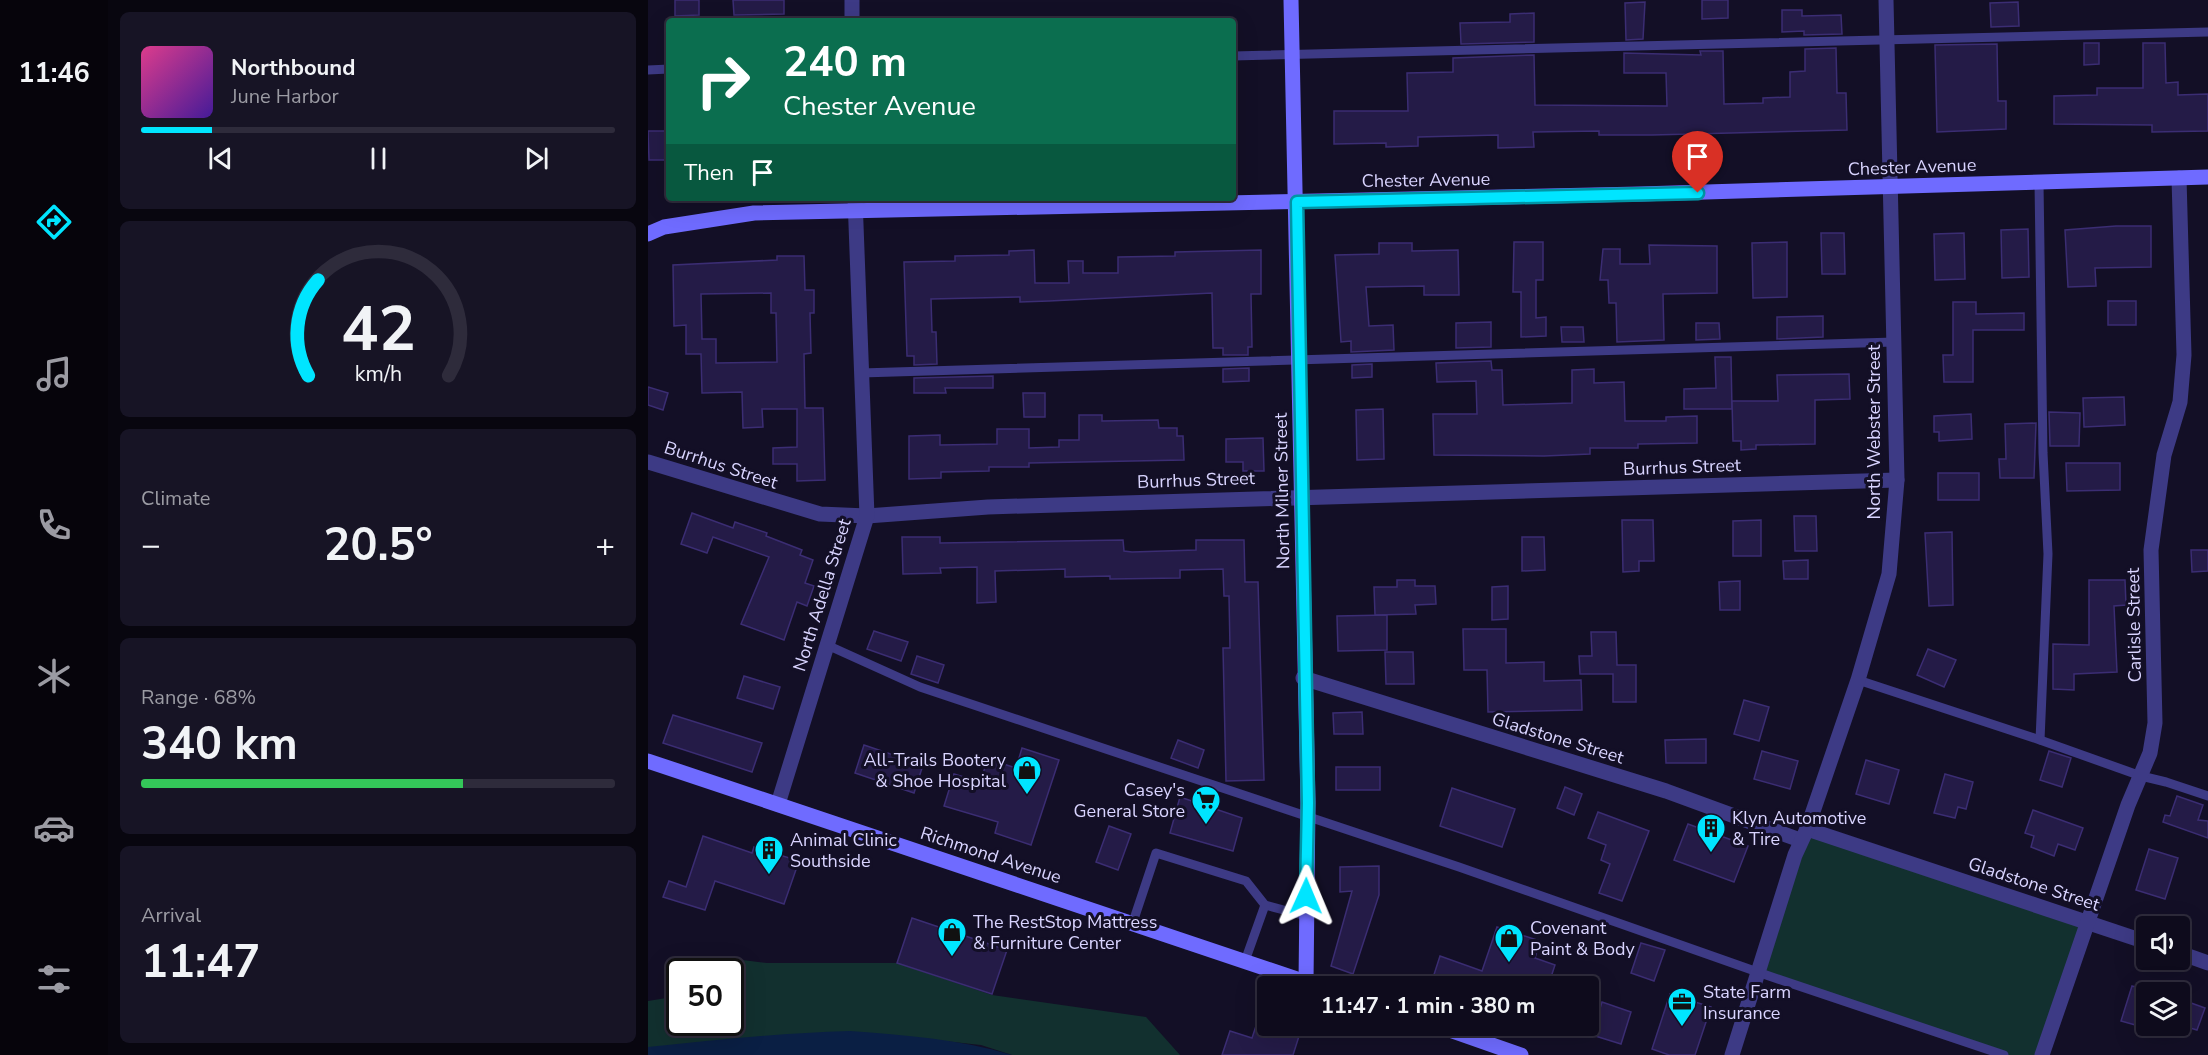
<!DOCTYPE html>
<meta charset="utf-8">
<style>
:root{--surface:#0e0b1c;--page:#171425;--text:#f1f3f6;--muted:#9b9ba3;--line:#2e2b3b;--accent:#00e5ff}
body{margin:0;font-family:"Nunito Sans",sans-serif;background:var(--page);color:var(--text);height:100vh;display:flex;flex-direction:column;font-size:22px;white-space:nowrap}
*{box-sizing:border-box;margin:0}
p{font-size:20px;color:var(--muted)}
.icon{flex:none;width:33px;height:33px;fill:none;stroke:currentColor;stroke-width:2;stroke-linecap:round;stroke-linejoin:round}
.map{position:relative;flex:1;overflow:hidden}
.panel{display:flex;flex-direction:column;gap:12px;padding:12px;background:#08060f;width:540px}
.panel>*{flex:none}
.hud{position:absolute;left:18px;top:18px;width:570px;height:183px;border-radius:6px;box-shadow:0 6px 24px #0002,0 0 0 2px var(--line);background:#0b6e4f;color:#fff;overflow:hidden}
.fabs{position:absolute;left:1488px;top:916px;display:grid;gap:12px}
.fabs a{display:grid;place-items:center;width:54px;height:54px;border-radius:6px;background:var(--surface);box-shadow:0 6px 24px #0002,0 0 0 2px var(--line);font-size:30px}
.speed{position:absolute;left:18px;top:958px;display:flex;gap:12px;font-size:30px;font-weight:700;text-align:center}
.speed>*{display:grid;place-content:center;width:78px;height:78px;border-radius:50%;background:var(--surface);box-shadow:0 6px 24px #0002,0 0 0 2px var(--line);line-height:1}
.speed .limit{border:3px solid #111;border-radius:9px;background:#fff;color:#111}
.pin{position:absolute;display:grid;place-items:center;width:51px;height:51px;color:#fff;margin:-62px -26px;border-radius:50% 50% 50% 0;rotate:-45deg;box-shadow:0 0 6px #0007}
.pin .icon{rotate:45deg}
.me{position:absolute;width:66px;margin:-33px;rotate:1deg;stroke-linejoin:round;filter:drop-shadow(0 0 4px #0008)}
.turn{display:flex;align-items:center;gap:21px;height:126px;padding:0 18px;font-size:27px}
.turn .icon{width:78px;height:78px;stroke-width:2.5}
.turn b{display:block;font-size:42px;line-height:51px}
.then{display:flex;align-items:center;height:57px;padding:0 18px;background:#0003;gap:12px;font-size:22px}
.big{font-size:45px;font-weight:700;line-height:1.1}
.panel .tile{flex:1;display:flex;flex-direction:column;justify-content:center;gap:9px;min-width:0;padding:0 21px;border-radius:9px;background:var(--page)}
.panel .dial{align-items:center;gap:0}
.dial svg{height:156px;overflow:visible;fill:none;stroke:var(--line);stroke-width:7;stroke-linecap:round;text-anchor:middle}
.dial text{fill:var(--text);stroke:none}
.song{display:flex;align-items:center;gap:18px}
.cover{width:72px;height:72px;border-radius:9px;background:linear-gradient(135deg,hsl(330 70% 55%),hsl(260 70% 35%))}
.played{height:6px;border-radius:3px;background:linear-gradient(90deg,var(--accent) 15%,var(--line) 15%)}
.keys{display:flex;justify-content:space-around;direction:ltr}
.heat{display:flex;justify-content:space-between;align-items:center;font-size:33px;direction:ltr}
.charge{height:9px;border-radius:4px;background:linear-gradient(90deg,#34c759 68%,var(--line) 0)}
.trip{position:absolute;left:609px;top:976px;width:342px;height:60px;border-radius:6px;background:var(--surface);box-shadow:0 6px 24px #0002,0 0 0 2px var(--line);font-weight:700;line-height:60px;text-align:center}
main{display:flex;flex:1;min-height:0}
.menu{display:flex;flex-direction:column;width:108px;justify-content:space-around;align-items:center;background:#06040b;color:var(--muted)}
.menu .icon{width:42px;height:42px}
.menu .on{color:var(--accent)}
.menu b{font-size:27px;color:var(--text)}
.map>svg:first-child{display:block}
.green{fill:#12302f}
.water{fill:#0a1f44}
.building{fill:#241b47;stroke:#3b2d73;stroke-width:1.5;fill-rule:evenodd}
.lines{fill:none;stroke-linecap:round;stroke-linejoin:round}
.lane{stroke:#3d3a85;stroke-width:9}
.street{stroke:#3d3a85;stroke-width:15}
.secondary{stroke:#6f6bff;stroke-width:15}
.route-casing{stroke:#0095a6;stroke-width:15}
.route{stroke:#00e5ff;stroke-width:10}
.labels{text-anchor:middle;dominant-baseline:central;stroke-width:6;stroke-linejoin:round;paint-order:stroke}
.street-label{font-size:18px;fill:#d9d4ff;stroke:#130f26}
.poi-label{font-size:18px;fill:#d9d4ff;stroke:#130f26;text-anchor:start}
</style>
<main>
<nav class="menu">
<b>11:46</b>
<svg class="icon on" aria-label="directions" viewBox="0 0 24 24"><path d="M12 3l9 9-9 9-9-9zM9 14v-3h6M13 9l2 2-2 2"/></svg>
<svg class="icon" aria-label="music" viewBox="0 0 24 24"><path d="M9 18V5l10-2v13"/><circle cx="6" cy="18" r="3"/><circle cx="16" cy="16" r="3"/></svg>
<svg class="icon" aria-label="phone" viewBox="0 0 24 24"><path d="M5 4h4l2 5-3 2q2 4 5 5l2-3 5 2v4C11 20 4 13 5 4z"/></svg>
<svg class="icon" aria-label="climate" viewBox="0 0 24 24"><path d="M12 3v18M4 7l16 10M4 17L20 7"/></svg>
<svg class="icon" aria-label="car" viewBox="0 0 24 24"><path d="M5 17H2v-5l4-1 3-4h7l3 4 3 1v5h-3M9 17h6M6 11h13"/><circle cx="7" cy="17" r="2"/><circle cx="17" cy="17" r="2"/></svg>
<svg class="icon" aria-label="filters" viewBox="0 0 24 24"><path d="M4 7h16M4 17h16"/><circle cx="9" cy="7" r="2"/><circle cx="15" cy="17" r="2"/></svg>
</nav>
<section class="panel">
<div class="tile">
<div class="song"><i class="cover"></i><div><b>Northbound</b><p>June Harbor</p></div></div>
<div class="played"></div>
<div class="keys"><svg class="icon" aria-label="previous" viewBox="0 0 24 24"><path d="M18 5L8 12l10 7zM5 5v14"/></svg><svg class="icon" aria-label="pause" viewBox="0 0 24 24"><path d="M8 5v14M16 5v14"/></svg><svg class="icon" aria-label="next" viewBox="0 0 24 24"><path d="M6 5l10 7-10 7zM19 5v14"/></svg></div>
</div>
<div class="tile dial"><svg viewBox="0 0 100 80">
<path d="M14 69A42 42 0 1 1 86 69"/>
<path d="M14 69A42 42 0 0 1 19 20" stroke="#00e5ff"/>
<text x="50" y="56" font-size="32" font-weight="700">42</text>
<text x="50" y="72" font-size="11">km/h</text>
</svg></div>
<div class="tile"><p>Climate</p>
<div class="heat"><a>−</a><b class="big">20.5°</b><a>+</a></div>
</div>
<div class="tile"><p>Range · 68%</p><b class="big">340 km</b><div class="charge"></div></div>
<div class="tile"><p>Arrival</p><b class="big">11:47</b></div>
</section>
<div class="map">
<svg width="1560" height="1055" viewBox="0 0 1560 1055">
<rect width="100%" height="100%" fill="#130f26"/>
<!-- green -->
<g class="green">
<polygon points="1159,829 1439,922 1394,1055 1356,1055 1110,972"/>
<polygon points="87,959 119,963 249,963 344,995 498,1017 532,1055 364,1055 333,1045 221,1033 0,1055 0,1001 31,996 32,1023 82,1023 82,972 69,972"/>
</g>
<!-- water -->
<path class="water" d="M202 1031C257 1035 311 1039 364 1055H0V1047C67 1040 134 1033 202 1031Z"/>
<!-- building -->
<g class="building">
<polygon points="27,0 51,0 51,15 27,16"/>
<polygon points="85,0 136,0 136,14 86,15"/>
<polygon points="1054,0 1080,0 1080,18 1054,19"/>
<polygon points="997,2 995,39 978,40 977,3"/>
<polygon points="1370,2 1371,26 1343,27 1342,3"/>
<polygon points="1134,10 1154,10 1154,16 1193,15 1194,34 1156,35 1156,31 1134,32"/>
<polygon points="886,13 886,42 813,44 812,23 862,22 862,14"/>
<polygon points="1436,43 1451,43 1451,64 1436,65"/>
<polygon points="1495,43 1517,43 1518,83 1530,82 1530,95 1560,94 1560,131 1504,132 1504,125 1406,124 1406,96 1449,95 1449,88 1495,88"/>
<polygon points="1349,44 1350,101 1358,101 1358,129 1289,132 1287,45"/>
<polygon points="1188,48 1189,93 1198,93 1199,130 1004,135 951,135 951,131 885,132 886,147 850,148 850,135 770,137 770,146 738,147 738,143 686,144 686,111 760,111 759,73 805,72 805,58 886,55 887,105 1019,106 1018,73 976,73 976,53 1053,55 1052,51 1075,51 1076,104 1115,103 1115,98 1142,97 1142,72 1157,71 1157,49"/>
<polygon points="0,131 21,131 21,160 1,160"/>
<polygon points="1468,226 1503,226 1503,267 1447,268 1448,286 1420,287 1417,230"/>
<polygon points="1380,229 1381,277 1354,278 1353,230"/>
<polygon points="1173,233 1196,233 1197,274 1174,274"/>
<polygon points="1316,233 1317,279 1287,280 1286,234"/>
<polygon points="866,242 895,242 895,280 888,280 888,318 898,317 898,336 873,337 873,292 865,292"/>
<polygon points="1139,242 1139,297 1105,298 1104,243"/>
<polygon points="731,243 764,243 764,251 810,250 811,295 776,295 776,286 718,287 721,326 745,325 746,350 703,352 703,341 693,342 687,255 731,254"/>
<polygon points="1001,245 1069,246 1069,293 1015,294 1016,340 969,342 968,303 961,303 960,280 952,280 955,249 972,249 972,264 1002,264"/>
<polygon points="386,250 387,283 421,283 420,261 435,261 435,273 470,273 470,257 527,256 527,252 613,250 613,294 603,294 604,347 600,347 600,355 575,355 575,348 565,348 564,293 401,301 372,302 372,297 283,299 284,332 288,332 289,364 266,365 266,356 259,356 256,262 307,261 307,256 361,255 361,251"/>
<path d="M129 256H156L157 290H166V313H162L163 353 156 354 157 408H175L177 480 149 481V464H125V448L149 447V409H114L115 427 95 428 94 392 54 393 53 354H38V325L26 326 25 265 129 260ZM123 293V313H128L129 362 68 363V339H54L53 294Z"/>
<rect x="1460" y="301" width="28" height="24"/>
<polygon points="1305,302 1328,302 1328,314 1376,313 1376,330 1325,330 1325,382 1296,382 1295,355 1305,355"/>
<polygon points="1175,316 1175,337 1129,339 1129,317"/>
<polygon points="843,322 843,347 808,348 808,323"/>
<polygon points="1048,323 1071,323 1072,339 1048,340"/>
<polygon points="913,327 935,327 936,342 914,342"/>
<polygon points="1067,357 1083,357 1084,409 1036,409 1036,389 1068,388"/>
<polygon points="843,361 844,370 854,370 855,405 924,403 924,370 946,369 946,383 976,382 977,421 1018,421 1018,417 1049,416 1049,443 990,444 990,448 942,448 942,454 896,456 786,455 785,414 829,414 828,381 789,382 788,363"/>
<polygon points="724,364 724,377 704,378 704,365"/>
<polygon points="601,368 601,381 575,382 575,369"/>
<polygon points="1201,374 1202,399 1167,400 1167,444 1108,445 1108,449 1093,450 1093,441 1085,441 1084,401 1130,401 1129,375"/>
<polygon points="345,376 345,388 297,388 298,393 266,393 266,378"/>
<polygon points="0,387 20,393 15,410 0,405"/>
<polygon points="375,393 397,393 397,417 376,417"/>
<polygon points="1476,397 1477,425 1436,427 1435,398"/>
<polygon points="735,409 736,459 709,460 708,410"/>
<polygon points="1401,412 1432,413 1431,446 1402,446"/>
<polygon points="1323,414 1324,439 1291,441 1291,432 1286,432 1286,416"/>
<polygon points="431,415 454,415 454,421 510,420 511,428 529,428 529,436 535,436 536,460 381,463 381,467 341,467 341,471 293,472 293,478 261,479 261,436 292,435 292,445 349,444 349,429 381,429 381,448 411,447 411,440 431,440"/>
<polygon points="1388,423 1386,478 1352,478 1351,459 1358,459 1357,424"/>
<polygon points="615,438 616,471 595,471 595,462 578,462 578,439"/>
<polygon points="1418,463 1472,463 1472,490 1419,491"/>
<rect x="1290" y="473" width="41" height="27"/>
<polygon points="44,513 85,528 87,522 119,533 118,536 154,550 152,555 165,560 157,583 166,586 159,606 149,602 136,640 93,624 121,557 65,537 59,553 33,544"/>
<polygon points="1146,516 1168,516 1169,551 1147,551"/>
<polygon points="974,520 1005,520 1006,561 991,561 991,571 975,572"/>
<polygon points="1113,520 1113,556 1085,556 1085,521"/>
<polygon points="1304,532 1305,605 1281,606 1277,533"/>
<polygon points="254,537 292,537 292,543 475,540 476,551 484,552 548,550 548,540 596,540 597,582 610,582 616,780 578,781 575,648 582,648 581,596 576,596 575,569 532,570 532,578 462,579 462,576 417,577 417,569 347,571 348,602 329,603 329,567 292,568 293,573 255,574"/>
<polygon points="874,537 896,537 897,570 874,571"/>
<polygon points="1543,550 1560,550 1560,571 1544,572"/>
<polygon points="1160,560 1160,579 1136,579 1135,561"/>
<polygon points="749,580 767,580 767,586 787,586 788,604 767,605 768,614 727,615 726,587 749,587"/>
<polygon points="1441,580 1477,580 1478,605 1466,606 1469,672 1426,674 1426,690 1405,689 1405,644 1441,645"/>
<polygon points="1092,581 1092,610 1072,610 1071,582"/>
<polygon points="860,586 860,619 844,620 844,587"/>
<polygon points="739,615 739,650 690,651 689,616"/>
<polygon points="815,629 858,629 858,663 896,662 896,681 933,680 934,710 840,712 839,670 816,670"/>
<polygon points="226,631 260,642 253,661 219,649"/>
<polygon points="943,632 968,632 969,665 988,665 988,702 965,702 965,674 932,674 931,656 944,656"/>
<polygon points="1280,649 1308,660 1296,687 1269,675"/>
<polygon points="737,652 765,652 766,684 738,684"/>
<polygon points="269,656 296,665 290,683 263,674"/>
<polygon points="96,676 132,687 125,709 89,698"/>
<polygon points="1096,700 1121,707 1111,741 1086,734"/>
<polygon points="714,712 715,734 686,734 685,713"/>
<polygon points="25,715 114,743 104,772 15,743"/>
<polygon points="1058,739 1058,763 1018,763 1017,740"/>
<polygon points="530,740 556,750 550,768 523,758"/>
<polygon points="216,745 275,765 266,793 207,773"/>
<polygon points="374,748 411,760 383,845 347,833 350,822 296,806 306,774 332,782 340,759 368,768"/>
<polygon points="1114,751 1150,761 1142,789 1106,779"/>
<polygon points="1401,751 1423,758 1414,787 1392,780"/>
<polygon points="1218,760 1251,770 1241,804 1208,794"/>
<rect x="688" y="767" width="44" height="23"/>
<polygon points="1297,774 1325,782 1318,809 1310,807 1307,818 1286,813"/>
<polygon points="917,787 934,794 926,815 909,808"/>
<polygon points="804,788 867,809 854,847 792,826"/>
<polygon points="1529,796 1555,805 1550,820 1560,821 1560,838 1515,822 1517,815 1522,816"/>
<polygon points="532,797 594,818 585,851 522,833"/>
<polygon points="1385,810 1435,828 1427,850 1410,844 1406,856 1383,847 1386,836 1377,833"/>
<polygon points="950,812 1001,831 974,901 951,893 962,864 953,860 958,845 940,838"/>
<polygon points="1040,824 1100,846 1086,882 1026,860"/>
<polygon points="461,826 483,834 470,870 448,862"/>
<polygon points="55,836 104,853 106,847 151,861 136,904 67,881 57,910 15,897 21,881 38,887"/>
<polygon points="1501,849 1530,858 1517,899 1488,890"/>
<polygon points="731,866 731,895 705,974 683,966 704,891 692,892 692,867"/>
<polygon points="264,918 359,950 344,994 249,963"/>
<polygon points="849,927 892,941 887,958 907,965 900,986 879,979 877,987 782,987 792,956 834,971"/>
<polygon points="993,943 1017,950 1006,981 983,973"/>
<polygon points="1484,986 1502,991 1498,993 1491,1026 1473,1021"/>
<polygon points="1022,994 1063,1007 1047,1055 1021,1055 1004,1049"/>
<polygon points="1532,999 1557,1008 1549,1030 1532,1025"/>
<polygon points="954,1002 983,1012 973,1044 944,1035"/>
<polygon points="608,1026 640,1026 653,1030 645,1055 574,1055 582,1031 604,1038"/>
</g>
<g class="lines">
<!-- lane -->
<g class="lane">
<polyline points="585,56 1560,32"/>
<polyline points="0,70 21,69"/>
<polyline points="1391,183 1395,453 1400,554 1392,740"/>
<polyline points="213,373 1246,342"/>
<polyline points="179,645 272,687 811,867 1121,976 1356,1055"/>
<polyline points="1210,680 1392,740 1493,776 1518,782 1560,796"/>
<polyline points="485,922 508,853 598,881 617,905 658,916"/>
<polyline points="597,961 617,905"/>
</g>
<!-- street -->
<g class="street">
<polyline points="204,0 204,21"/>
<polyline points="0,462 172,514 219,516 340,507 1249,480"/>
<polyline points="655,678 1018,791 1152,840"/>
<polyline points="130,804 219,516 207,198"/>
<polyline points="1159,829 1498,942"/>
<polyline points="1532,953 1560,963"/>
<polyline points="1084,1055 1147,855 1159,829 1210,680 1241,574 1249,480 1238,0"/>
<polyline points="1394,1055 1480,805 1502,753 1507,723 1503,550 1516,455 1532,402 1536,355 1531,178"/>
</g>
<!-- secondary -->
<g class="secondary">
<polyline points="643,0 660,803 658,982"/>
<polyline points="0,234 16,227 106,213 992,194 1560,177"/>
<polyline points="0,761 673,987"/>
<polyline points="790,1026 873,1055"/>
</g>
</g>
<g class="lines">
<!-- route casing -->
<g class="route-casing">
<polyline id="route" points="658,896 660,803 649,202 1050,193"/>
</g>
<!-- route -->
<use href="#route" class="route"/>
</g>
<!-- icons -->
<defs>
<g id="shop-pin" transform="scale(1.5)"><path d="M0 17L-7.5 6A9.5 9.5 0 1 1 7.5 6Z" fill="#00e5ff" stroke="#130f26"/><path d="M-5-2.5h2.3a2.7 3.5 0 0 1 5.4 0H5L5.5 6h-11ZM-1.5-2.5h3a1.5 2.3 0 0 0-3 0Z" fill="#111"/></g>
<g id="supermarket-pin" transform="scale(1.5)"><path d="M0 17L-7.5 6A9.5 9.5 0 1 1 7.5 6Z" fill="#00e5ff" stroke="#130f26"/><path d="M-6-5.5h2.5l.6 2H6L4.5 2H-2.5L-4.4-4H-6ZM-1.5 3.2a1.3 1.3 0 1 0 .1 0ZM3 3.2a1.3 1.3 0 1 0 .1 0Z" fill="#111"/></g>
<g id="building-pin" transform="scale(1.5)"><path d="M0 17L-7.5 6A9.5 9.5 0 1 1 7.5 6Z" fill="#00e5ff" stroke="#130f26"/><path d="M-4-6H4V6H1V3H-1V6H-4ZM-2.5-4.3h1.7v1.8h-1.7ZM.8-4.3h1.7v1.8H.8ZM-2.5-1h1.7V.8h-1.7ZM.8-1h1.7V.8H.8Z" fill="#111"/></g>
<g id="office-pin" transform="scale(1.5)"><path d="M0 17L-7.5 6A9.5 9.5 0 1 1 7.5 6Z" fill="#00e5ff" stroke="#130f26"/><path d="M-6-3h4V-5.5h4V-3h4V5H-6ZM-1-4.5V-3h2v-1.5ZM-6 0V1H6V0Z" fill="#111"/></g>
</defs>
<g fill-rule="evenodd">
<use href="#shop-pin" x="379" y="770"/>
<use href="#supermarket-pin" x="558" y="800"/>
<use href="#building-pin" x="1063" y="828"/>
<use href="#building-pin" x="121" y="850"/>
<use href="#shop-pin" x="304" y="932"/>
<use href="#shop-pin" x="861" y="938"/>
<use href="#office-pin" x="1034" y="1002"/>
</g>
<g class="labels">
<!-- street labels -->
<g class="street-label">
<text transform="translate(1264 167) rotate(-2)">Chester Avenue</text>
<text transform="translate(778 180) rotate(-1)">Chester Avenue</text>
<text transform="translate(1226 432) rotate(-90)">North Webster Street</text>
<text transform="translate(73 465) rotate(18)">Burrhus Street</text>
<text transform="translate(1034 467) rotate(-2)">Burrhus Street</text>
<text transform="translate(548 480) rotate(-2)">Burrhus Street</text>
<text transform="translate(634 491) rotate(-91)">North Milner Street</text>
<text transform="translate(174 595) rotate(-73)">North Adella Street</text>
<text transform="translate(1486 625) rotate(-91)">Carlisle Street</text>
<text transform="translate(910 738) rotate(17)">Gladstone Street</text>
<text transform="translate(343 855) rotate(18)">Richmond Avenue</text>
<text transform="translate(1386 884) rotate(18)">Gladstone Street</text>
</g>
<!-- poi labels -->
<g class="poi-label">
<text x="358" y="760" text-anchor="end">All-Trails Bootery<tspan x="358" dy="21">&amp; Shoe Hospital</tspan></text>
<text x="537" y="790" text-anchor="end">Casey's<tspan x="537" dy="21">General Store</tspan></text>
<text x="1084" y="818">Klyn Automotive<tspan x="1084" dy="21">&amp; Tire</tspan></text>
<text x="142" y="840">Animal Clinic<tspan x="142" dy="21">Southside</tspan></text>
<text x="325" y="922">The RestStop Mattress<tspan x="325" dy="21">&amp; Furniture Center</tspan></text>
<text x="882" y="928">Covenant<tspan x="882" dy="21">Paint &amp; Body</tspan></text>
<text x="1055" y="992">State Farm<tspan x="1055" dy="21">Insurance</tspan></text>
</g>
</g>
</svg>
<div class="fabs">
<a><svg class="icon" aria-label="sound" viewBox="0 0 24 24"><path d="M4 9h4l5-4v14l-5-4H4zM17 9q2 3 0 6"/></svg></a>
<a><svg class="icon" aria-label="layers" viewBox="0 0 24 24"><path d="M12 4l9 5-9 5-9-5zM3 14l9 5 9-5"/></svg></a>
</div>
<div class="speed"><div class="limit">50</div></div>
<div class="pin" style="left:1050px;top:193px;background:#d93025"><svg class="icon" aria-label="arrive" viewBox="0 0 24 24"><path d="M6 21V4h12l-3 4 3 4H6"/></svg></div>
<svg class="me" style="left:658px;top:896px" viewBox="-20 -20 40 40"><path d="M0-17L14 15 0 8-14 15z" fill="#00e5ff" stroke="#fff" stroke-width="4"/></svg>
<div class="trip">11:47 · 1 min · 380 m</div>
<div class="hud">
<div class="turn"><svg class="icon" aria-label="right" viewBox="0 0 24 24"><path d="M7 20v-9h11M14 6l5 5-5 5"/></svg><div><b>240 m</b>Chester Avenue</div></div>
<div class="then">Then<svg class="icon" aria-label="arrive" viewBox="0 0 24 24"><path d="M6 21V4h12l-3 4 3 4H6"/></svg></div>
</div>
</div>
</main>
